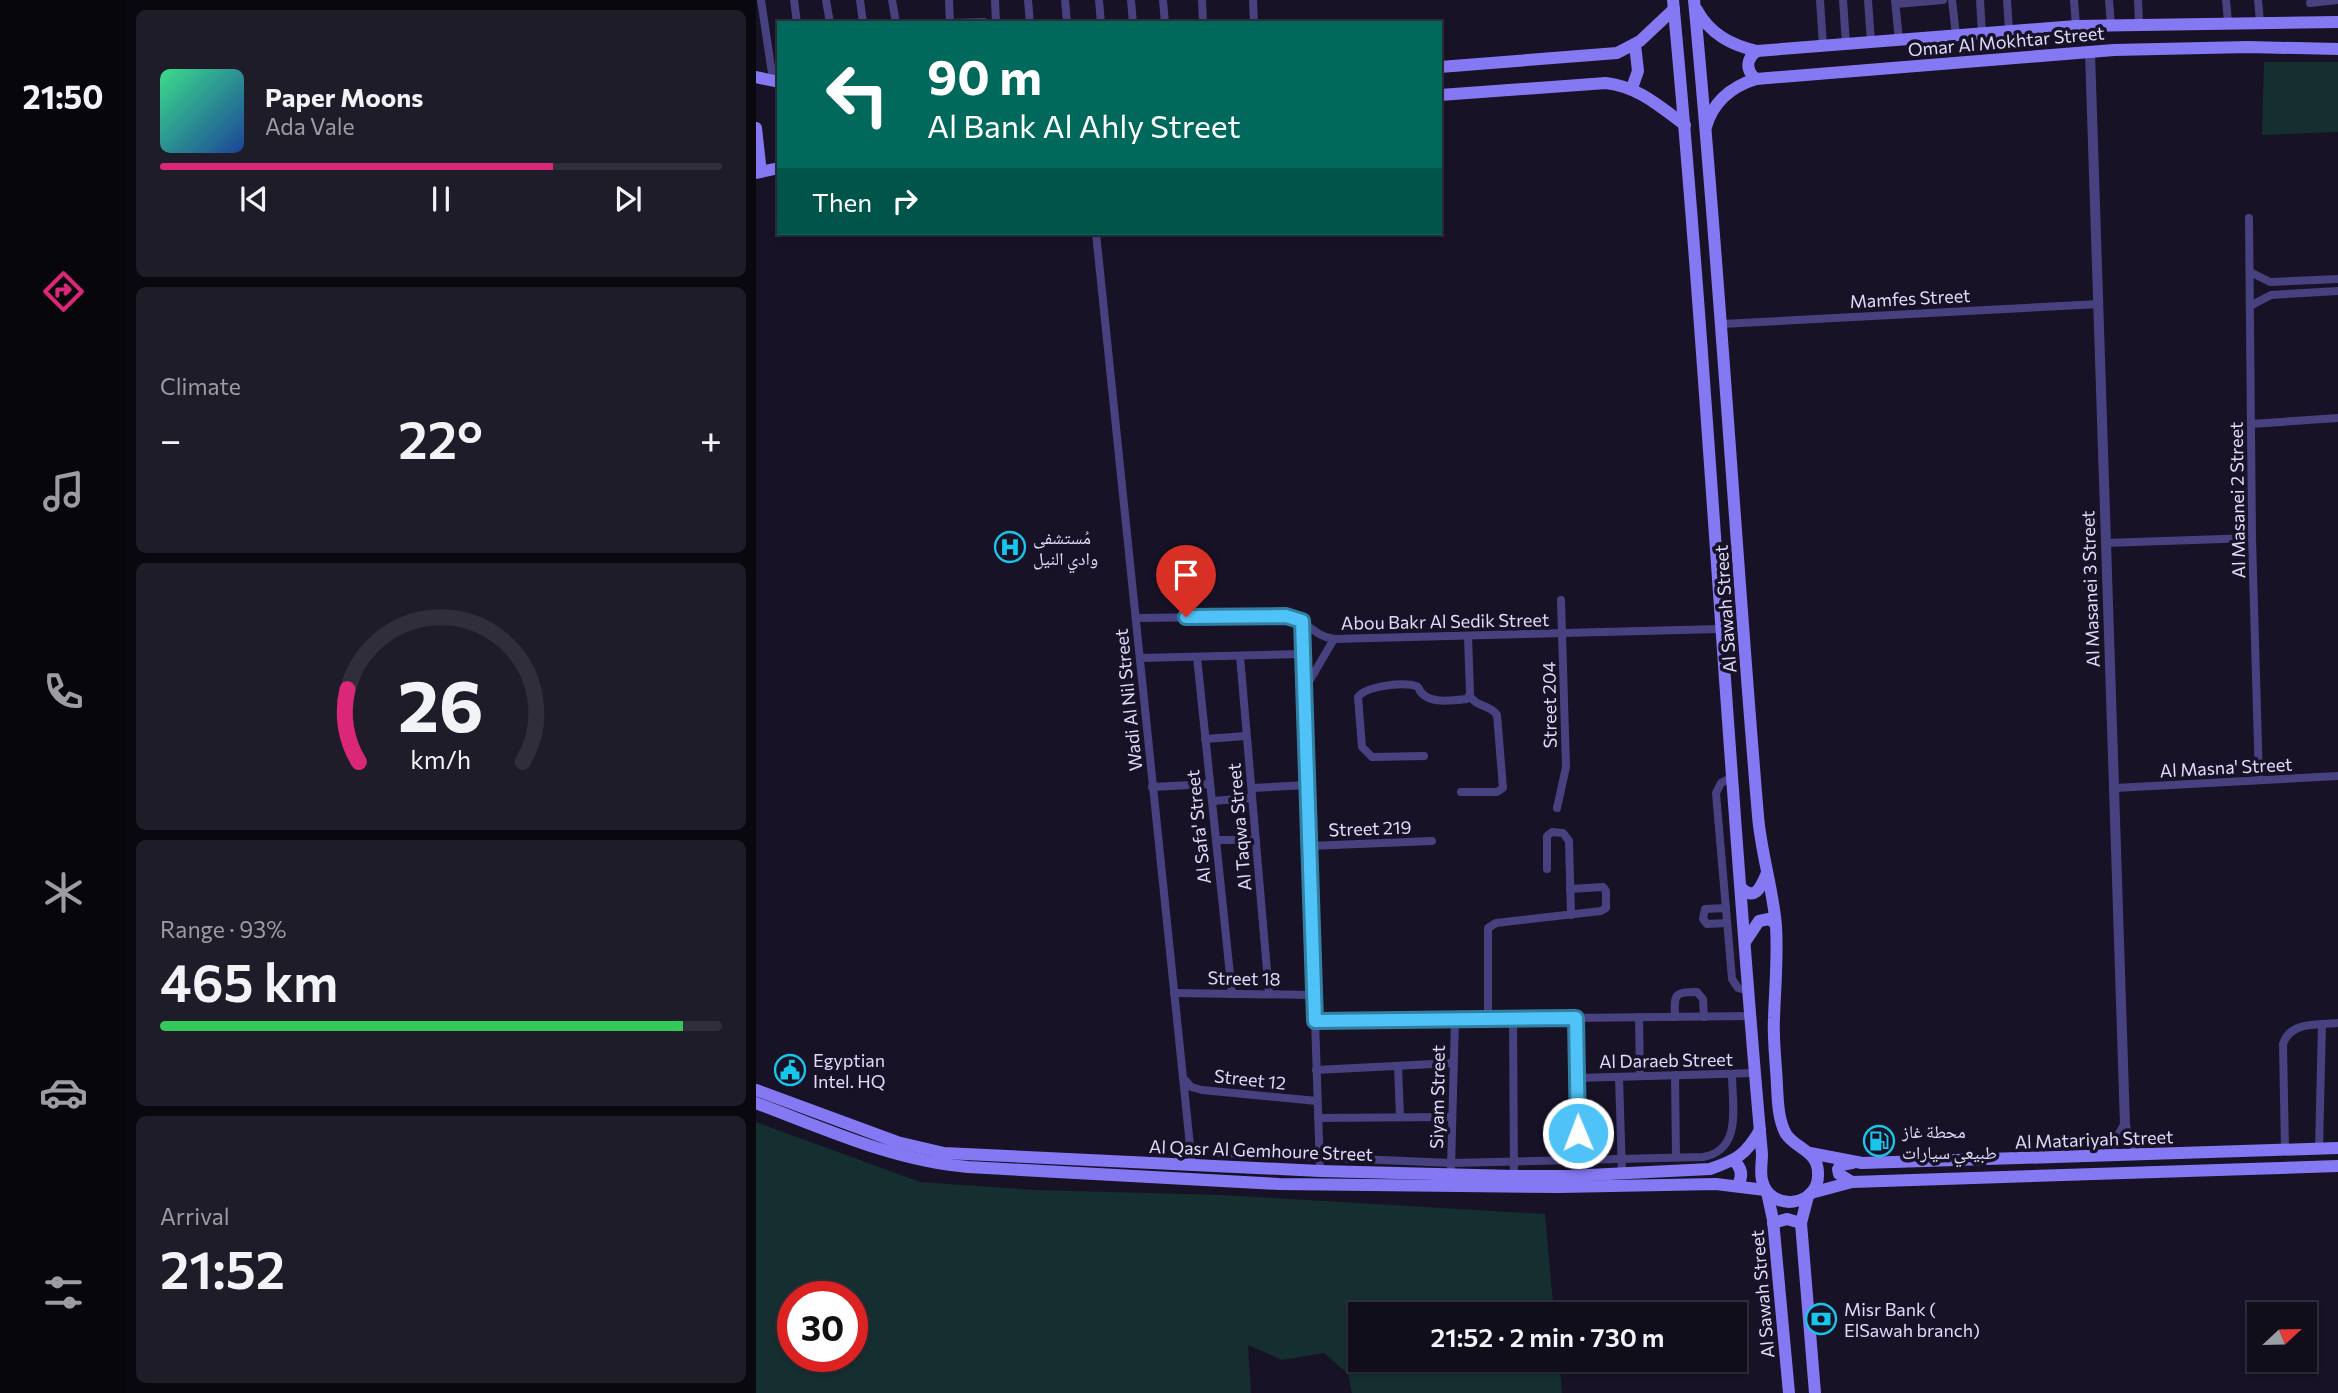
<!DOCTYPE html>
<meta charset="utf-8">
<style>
:root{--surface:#110e1c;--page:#1e1c29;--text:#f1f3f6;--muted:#9c9ca3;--line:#302e3b;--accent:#db2777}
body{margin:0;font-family:Commissioner,"Noto Naskh Arabic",sans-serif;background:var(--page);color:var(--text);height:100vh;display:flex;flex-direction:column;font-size:26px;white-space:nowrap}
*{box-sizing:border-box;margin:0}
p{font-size:23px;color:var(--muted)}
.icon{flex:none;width:38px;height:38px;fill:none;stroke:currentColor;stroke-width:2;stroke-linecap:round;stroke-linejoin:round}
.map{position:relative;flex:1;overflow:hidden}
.details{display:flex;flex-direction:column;gap:10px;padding:10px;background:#09080f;width:630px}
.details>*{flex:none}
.banner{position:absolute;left:21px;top:21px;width:665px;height:214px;border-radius:0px;box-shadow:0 2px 5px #0004,0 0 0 2px var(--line);background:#00695c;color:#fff;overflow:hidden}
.needle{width:46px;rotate:68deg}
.buttons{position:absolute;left:1491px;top:1302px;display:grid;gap:14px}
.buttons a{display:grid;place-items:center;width:70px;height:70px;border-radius:0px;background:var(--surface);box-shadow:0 2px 5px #0004,0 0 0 2px var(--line);font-size:35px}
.speed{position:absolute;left:21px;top:1281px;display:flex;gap:14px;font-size:35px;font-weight:700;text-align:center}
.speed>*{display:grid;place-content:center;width:91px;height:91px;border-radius:50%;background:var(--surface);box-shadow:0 2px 5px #0004,0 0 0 2px var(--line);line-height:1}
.speed .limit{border:10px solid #d22;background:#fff;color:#111}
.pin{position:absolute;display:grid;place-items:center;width:60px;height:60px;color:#fff;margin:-72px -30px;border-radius:50% 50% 50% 0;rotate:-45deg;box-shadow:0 0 7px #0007}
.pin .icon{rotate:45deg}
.me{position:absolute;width:77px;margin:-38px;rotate:359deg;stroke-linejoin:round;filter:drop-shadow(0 0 5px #0008)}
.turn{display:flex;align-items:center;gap:24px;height:147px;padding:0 35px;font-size:32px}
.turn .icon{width:91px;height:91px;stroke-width:2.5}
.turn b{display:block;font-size:49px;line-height:60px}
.then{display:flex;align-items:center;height:66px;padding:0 35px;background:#0003;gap:14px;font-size:26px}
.big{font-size:52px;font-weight:600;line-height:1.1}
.details .card{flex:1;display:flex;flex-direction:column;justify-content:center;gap:10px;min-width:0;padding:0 24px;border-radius:10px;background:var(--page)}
.details .dial{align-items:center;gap:0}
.dial svg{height:182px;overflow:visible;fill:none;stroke:var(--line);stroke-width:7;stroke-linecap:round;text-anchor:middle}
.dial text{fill:var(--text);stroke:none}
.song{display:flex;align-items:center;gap:21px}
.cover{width:84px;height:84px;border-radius:10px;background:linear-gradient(135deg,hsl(150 70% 55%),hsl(220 70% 35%))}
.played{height:7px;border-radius:4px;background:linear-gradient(90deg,var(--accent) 70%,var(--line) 70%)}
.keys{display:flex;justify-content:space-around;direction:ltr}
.heat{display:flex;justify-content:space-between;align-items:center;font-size:38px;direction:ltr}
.charge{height:10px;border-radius:5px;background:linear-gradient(90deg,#34c759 93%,var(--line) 0)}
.trip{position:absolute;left:592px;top:1302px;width:399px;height:70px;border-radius:0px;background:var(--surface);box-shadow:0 2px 5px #0004,0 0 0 2px var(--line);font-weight:600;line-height:70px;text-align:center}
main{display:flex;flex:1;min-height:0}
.menu{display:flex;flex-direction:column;width:126px;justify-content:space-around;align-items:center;background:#07060b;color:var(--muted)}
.menu .icon{width:49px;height:49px}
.menu .selected{color:var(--accent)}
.menu b{font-size:32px;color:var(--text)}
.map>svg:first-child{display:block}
.green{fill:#152e2f;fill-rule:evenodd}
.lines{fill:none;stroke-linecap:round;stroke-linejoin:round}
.minor{stroke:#484180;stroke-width:8}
.tertiary{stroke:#484180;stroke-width:10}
.secondary{stroke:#8579f3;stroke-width:12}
.route-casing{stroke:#337fa1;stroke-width:18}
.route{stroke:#4fc3f7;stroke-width:12}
.labels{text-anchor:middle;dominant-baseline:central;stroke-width:7;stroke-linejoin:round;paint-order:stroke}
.street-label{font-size:18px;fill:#e0dafc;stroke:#171226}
.poi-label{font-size:18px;fill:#e0dafc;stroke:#171226;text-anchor:start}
</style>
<main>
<nav class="menu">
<b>21:50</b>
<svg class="icon selected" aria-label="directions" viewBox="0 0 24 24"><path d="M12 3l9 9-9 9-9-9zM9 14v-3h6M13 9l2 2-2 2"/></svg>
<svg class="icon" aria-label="music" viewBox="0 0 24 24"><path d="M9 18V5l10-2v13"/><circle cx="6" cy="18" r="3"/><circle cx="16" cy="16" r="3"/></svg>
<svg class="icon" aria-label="phone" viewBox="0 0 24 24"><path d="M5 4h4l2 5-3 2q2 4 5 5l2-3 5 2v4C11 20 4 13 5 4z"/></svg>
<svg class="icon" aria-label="climate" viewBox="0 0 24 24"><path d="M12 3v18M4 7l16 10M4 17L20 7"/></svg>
<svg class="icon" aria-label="car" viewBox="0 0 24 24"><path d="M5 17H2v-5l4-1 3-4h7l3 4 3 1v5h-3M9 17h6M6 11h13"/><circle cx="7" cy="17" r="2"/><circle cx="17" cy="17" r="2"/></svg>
<svg class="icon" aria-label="filters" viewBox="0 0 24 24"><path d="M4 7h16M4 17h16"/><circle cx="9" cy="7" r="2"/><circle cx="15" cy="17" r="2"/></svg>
</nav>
<section class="details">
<div class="card">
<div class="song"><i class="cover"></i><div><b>Paper Moons</b><p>Ada Vale</p></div></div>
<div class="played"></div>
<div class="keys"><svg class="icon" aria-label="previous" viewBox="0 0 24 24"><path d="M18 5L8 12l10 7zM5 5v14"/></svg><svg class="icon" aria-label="pause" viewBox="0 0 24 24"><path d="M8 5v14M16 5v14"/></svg><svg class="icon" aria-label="next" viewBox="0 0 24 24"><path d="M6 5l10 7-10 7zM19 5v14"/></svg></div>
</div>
<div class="card"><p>Climate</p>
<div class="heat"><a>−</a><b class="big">22°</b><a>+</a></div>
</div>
<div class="card dial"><svg viewBox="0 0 100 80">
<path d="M14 69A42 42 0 1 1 86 69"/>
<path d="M14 69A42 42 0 0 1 9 37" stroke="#db2777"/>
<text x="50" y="56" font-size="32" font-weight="700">26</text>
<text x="50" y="72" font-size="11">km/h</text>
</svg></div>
<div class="card"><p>Range · 93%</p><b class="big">465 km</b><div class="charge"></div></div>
<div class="card"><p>Arrival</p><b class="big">21:52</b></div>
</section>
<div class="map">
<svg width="1582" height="1393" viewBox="0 0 1582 1393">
<rect width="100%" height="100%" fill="#171226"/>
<!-- green -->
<g class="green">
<polygon points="1508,62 1582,62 1582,132 1506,135"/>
<path d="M0 1122 164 1182 279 1190 467 1195 789 1214 798 1314H604V1360H803L806 1393H596L592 1374 568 1353 526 1360 492 1345 495 1393H0ZM37 1297H96V1356H37Z"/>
</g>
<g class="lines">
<!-- minor -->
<g class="minor">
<polyline points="5,0 17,80"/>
<polyline points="38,0 41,23"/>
<polyline points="70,0 74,23"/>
<polyline points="104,0 107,23"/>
<polyline points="136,0 140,23"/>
<polyline points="193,0 194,23"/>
<polyline points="239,0 240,23"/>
<polyline points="272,0 274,23"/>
<polyline points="309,0 311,23"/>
<polyline points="343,0 345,23"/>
<polyline points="375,0 377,23"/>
<polyline points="407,0 409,23"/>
<polyline points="446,0 447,23"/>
<polyline points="497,0 498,23"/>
<polyline points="1064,0 1067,46"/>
<polyline points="1087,0 1090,44"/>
<polyline points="1112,0 1115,42"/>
<polyline points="1139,0 1143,40"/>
<polyline points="1196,0 1200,35"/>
<polyline points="1224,0 1226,33"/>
<polyline points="1251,0 1253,31"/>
<polyline points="1318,0 1320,26"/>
<polyline points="1353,0 1355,25"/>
<polyline points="1382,0 1383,24"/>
<polyline points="1470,0 1472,22"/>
<polyline points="1502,0 1504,22"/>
<polyline points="1554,3 1582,0"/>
<polyline points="1140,4 1187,0"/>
<polyline points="194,23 228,22"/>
<polyline points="1493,218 1496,538 1503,780"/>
<polyline points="340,233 436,1165"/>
<polyline points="1494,272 1514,282 1582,279"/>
<polyline points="1494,306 1515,295 1582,291"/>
<polyline points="966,324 1343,304"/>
<polyline points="1495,424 1582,418"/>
<polyline points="1350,543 1496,538"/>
<path d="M380 618 535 616C552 622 558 636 578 639L964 629"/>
<polyline points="546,621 564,1171"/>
<polyline points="484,656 513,994"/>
<polyline points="441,657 476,994"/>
<polyline points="384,658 547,654"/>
<polyline points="548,690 578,639"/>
<polyline points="449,739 490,736"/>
<path d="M668 756 616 757 606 747 602 697C610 686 650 681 662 687 669 705 694 701 711 699L714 694 712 636"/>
<polyline points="976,777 965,783 960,793 976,979 982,988 993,991"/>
<polyline points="396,787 454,784"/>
<polyline points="496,788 551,785"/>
<polyline points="1359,788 1582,776"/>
<path d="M705 792H741L747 788 741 715C734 704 721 708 714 696"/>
<polyline points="456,801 496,798"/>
<polyline points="801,808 810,767 805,600"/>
<polyline points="460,840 500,840"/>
<polyline points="553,846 676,841"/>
<polyline points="791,869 791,836 796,832 807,833 813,841 815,915"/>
<polyline points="970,908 949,909 947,919 951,924 971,923"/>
<polyline points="418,993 558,995"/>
<polyline points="883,1017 884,1076"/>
<path d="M919 1017C918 994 918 992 941 992L947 999 948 1017"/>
<polyline points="732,1018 732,928 740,923 845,911 850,908 850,891 847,887 814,889"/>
<polyline points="820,1018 823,1175"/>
<polyline points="757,1019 758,1176"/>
<polyline points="559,1021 995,1016"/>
<polyline points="642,1066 644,1117"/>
<polyline points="560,1070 697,1063"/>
<polyline points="919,1075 920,1157"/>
<polyline points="863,1077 866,1174"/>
<polyline points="821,1078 999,1073"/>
<polyline points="428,1079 435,1087 446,1090 561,1101"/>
<polyline points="562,1118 696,1117"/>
<polyline points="1563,1149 1566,1024"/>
<path d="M1529 1150 1527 1044C1534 1021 1563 1025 1582 1023"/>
<path d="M462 1153 696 1163 947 1157C987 1150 976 1105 976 1074"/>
<polyline points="695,1168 699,1020"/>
</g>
<!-- tertiary -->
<g class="tertiary">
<polyline points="1334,52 1369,1125 1372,1139 1387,1155"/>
<polyline points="1344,1156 1357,1146 1369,1125"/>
</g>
<!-- secondary -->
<g class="secondary">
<path d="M917 0C953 384 971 770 1006 1154 1006 1163 1004 1172 1006 1180 1013 1213 1064 1207 1062 1173 1062 1151 1040 1149 1030 1134 1020 1116 1022 1090 1020 1070 1019 1053 1017 1035 1018 1018 1019 987 1022 957 1020 926 1017 889 1005 853 1002 816 979 544 964 272 938 0"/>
<path d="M941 10C954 34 975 45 1001 51L1320 26 1582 22"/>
<polyline points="684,67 861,53 884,41 918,9"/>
<polyline points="0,77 23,82"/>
<path d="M1000 79C989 70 990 59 1001 51"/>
<polyline points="876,88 882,71 879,45"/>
<path d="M684 95 850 83C883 87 903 106 929 125"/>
<path d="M950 127C957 102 974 87 1000 79L1358 50 1492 47 1582 49"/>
<polyline points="0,128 4,164"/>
<polyline points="0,173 23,168"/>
<path d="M985 888C1000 902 1005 886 1011 873"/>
<polyline points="989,942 1003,921 1013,919 1019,923"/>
<path d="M0 1090 141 1142 188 1153 564 1171 758 1176H812L954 1169C980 1160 990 1155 1004 1130"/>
<path d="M0 1103C69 1129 138 1161 212 1167L523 1184 803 1187 960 1184 1009 1190"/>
<polyline points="1054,1153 1106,1163 1582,1148"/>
<path d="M978 1161C986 1168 987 1176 982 1185"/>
<polyline points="1096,1182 1083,1174 1082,1169 1085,1165 1096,1163"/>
<polyline points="1011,1192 1017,1220 1033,1393"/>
<polyline points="1055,1193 1096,1182 1582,1166"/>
<polyline points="1052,1196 1045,1223 1059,1393"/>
<polyline points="1017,1223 1031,1219 1045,1223"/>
</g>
</g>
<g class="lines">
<!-- route casing -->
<g class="route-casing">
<polyline id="route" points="430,617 530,616 546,621 559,1021 820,1018 822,1133"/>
</g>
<!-- route -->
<use href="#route" class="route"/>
</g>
<!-- icons -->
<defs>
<g id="hospital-ring" transform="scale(1.575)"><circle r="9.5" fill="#171226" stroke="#17c6ea" stroke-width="1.5"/><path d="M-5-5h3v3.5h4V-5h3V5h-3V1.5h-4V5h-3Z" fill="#17c6ea"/></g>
<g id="civic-ring" transform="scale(1.575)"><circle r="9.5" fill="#171226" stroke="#17c6ea" stroke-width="1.5"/><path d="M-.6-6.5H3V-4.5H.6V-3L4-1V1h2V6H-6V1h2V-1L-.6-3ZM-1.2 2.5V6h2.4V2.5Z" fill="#17c6ea"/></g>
<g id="fuel-ring" transform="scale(1.575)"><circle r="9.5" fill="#171226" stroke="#17c6ea" stroke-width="1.5"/><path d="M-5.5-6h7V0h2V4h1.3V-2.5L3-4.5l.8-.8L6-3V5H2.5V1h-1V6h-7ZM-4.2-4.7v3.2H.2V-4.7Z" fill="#17c6ea"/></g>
<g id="bank-ring" transform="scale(1.575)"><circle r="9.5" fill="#171226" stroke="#17c6ea" stroke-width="1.5"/><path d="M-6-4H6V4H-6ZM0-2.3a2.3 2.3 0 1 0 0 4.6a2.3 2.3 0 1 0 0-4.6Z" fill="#17c6ea"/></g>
</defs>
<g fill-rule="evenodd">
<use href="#hospital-ring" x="254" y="547"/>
<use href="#civic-ring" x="34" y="1070"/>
<use href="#fuel-ring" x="1123" y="1141"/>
<use href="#bank-ring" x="1065" y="1319"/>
</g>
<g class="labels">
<!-- street labels -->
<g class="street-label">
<text transform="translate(1250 41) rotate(-5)">Omar Al Mokhtar Street</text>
<text transform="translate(1154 298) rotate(-3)">Mamfes Street</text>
<text transform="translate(1481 500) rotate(-91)">Al Masanei 2 Street</text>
<text transform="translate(1334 589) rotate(-92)">Al Masanei 3 Street</text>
<text transform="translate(969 609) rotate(-94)">Al Sawah Street</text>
<text transform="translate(689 621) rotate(-1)">Abou Bakr Al Sedik Street</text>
<text transform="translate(372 700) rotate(-96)">Wadi Al Nil Street</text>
<text transform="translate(793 705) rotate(-91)">Street 204</text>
<text transform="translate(1470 767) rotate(-3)">Al Masna' Street</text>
<text transform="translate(442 827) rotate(-96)">Al Safa' Street</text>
<text transform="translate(483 827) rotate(-95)">Al Taqwa Street</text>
<text transform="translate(614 828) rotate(-2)">Street 219</text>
<text transform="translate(488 978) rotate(1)">Street 18</text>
<text transform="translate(910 1060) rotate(-1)">Al Daraeb Street</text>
<text transform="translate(494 1079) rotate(6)">Street 12</text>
<text transform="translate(681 1097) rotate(-89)">Siyam Street</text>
<text transform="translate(1338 1139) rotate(-2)">Al Matariyah Street</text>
<text transform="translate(505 1150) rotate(2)">Al Qasr Al Gemhoure Street</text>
<text transform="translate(1006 1294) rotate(-95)">Al Sawah Street</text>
</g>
<!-- poi labels -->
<g class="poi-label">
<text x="277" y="537">مُستشفى<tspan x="277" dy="21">وادي النيل</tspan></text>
<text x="57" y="1060">Egyptian<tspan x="57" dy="21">Intel. HQ</tspan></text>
<text x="1146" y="1131">محطة غاز<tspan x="1146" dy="21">طبيعي سيارات</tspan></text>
<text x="1088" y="1309">Misr Bank (<tspan x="1088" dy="21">ElSawah branch)</tspan></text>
</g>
</g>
</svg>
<div class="buttons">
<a><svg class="needle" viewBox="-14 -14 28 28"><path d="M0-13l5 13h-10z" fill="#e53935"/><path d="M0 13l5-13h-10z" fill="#9c9ca3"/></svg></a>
</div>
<div class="speed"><div class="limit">30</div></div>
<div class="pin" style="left:430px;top:617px;background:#d93025"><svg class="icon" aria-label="arrive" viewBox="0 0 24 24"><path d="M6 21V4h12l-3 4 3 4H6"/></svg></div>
<svg class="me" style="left:822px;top:1133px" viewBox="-20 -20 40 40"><circle r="17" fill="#4fc3f7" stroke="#fff" stroke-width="3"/><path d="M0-11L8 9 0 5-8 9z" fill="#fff"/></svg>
<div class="trip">21:52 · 2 min · 730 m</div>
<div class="banner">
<div class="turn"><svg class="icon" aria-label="left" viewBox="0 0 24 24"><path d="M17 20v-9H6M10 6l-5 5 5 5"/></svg><div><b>90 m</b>Al Bank Al Ahly Street</div></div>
<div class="then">Then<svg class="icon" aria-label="right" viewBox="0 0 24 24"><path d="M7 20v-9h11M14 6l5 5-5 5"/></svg></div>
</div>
</div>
</main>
